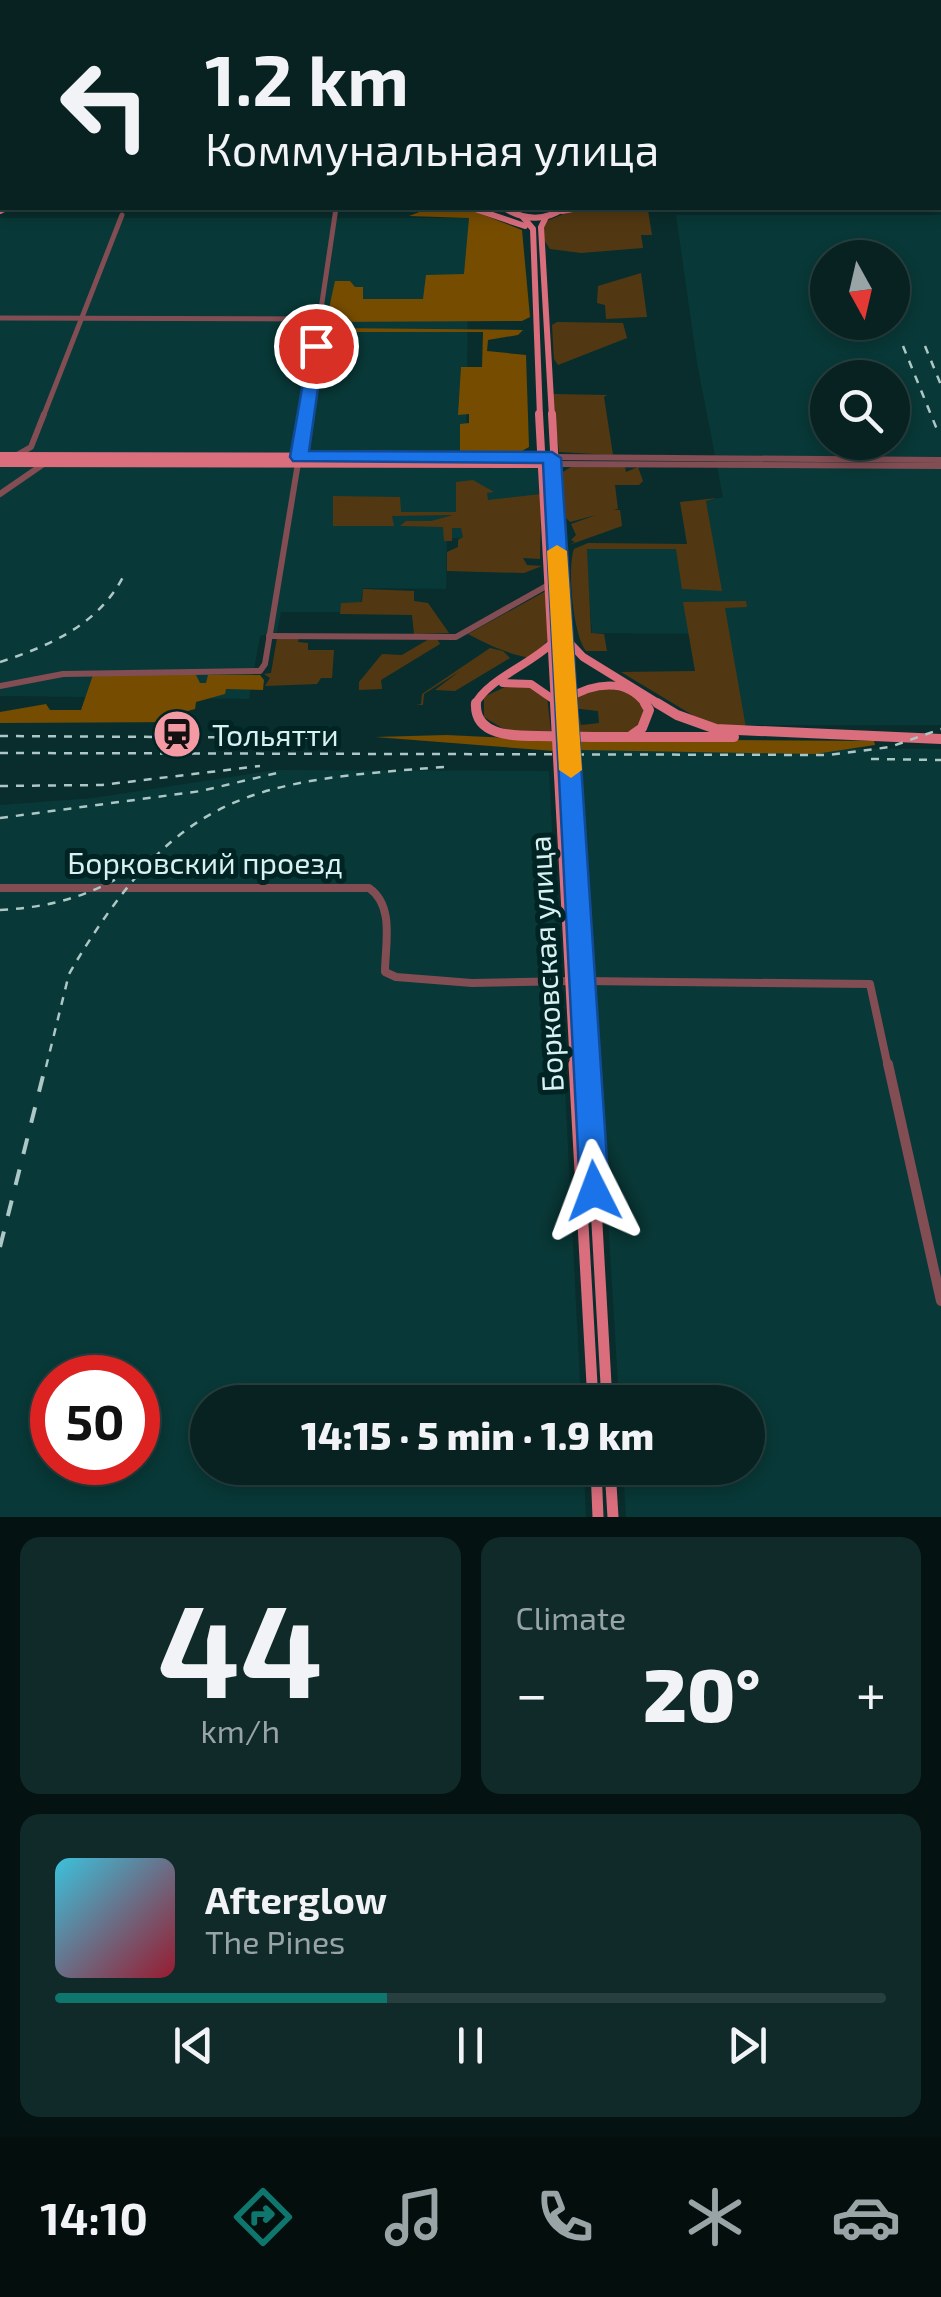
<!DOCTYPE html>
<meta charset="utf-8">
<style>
:root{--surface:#072221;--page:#102a2a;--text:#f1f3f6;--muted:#98a4a5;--line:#283f3f;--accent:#0f766e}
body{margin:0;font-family:"Exo 2",sans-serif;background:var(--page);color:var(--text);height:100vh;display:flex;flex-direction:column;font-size:38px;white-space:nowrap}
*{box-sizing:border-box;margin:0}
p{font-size:32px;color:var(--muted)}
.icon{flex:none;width:55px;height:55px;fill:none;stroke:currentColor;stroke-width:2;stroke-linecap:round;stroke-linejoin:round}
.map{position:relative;height:1517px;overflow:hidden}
.sheet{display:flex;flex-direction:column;gap:20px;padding:20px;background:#041312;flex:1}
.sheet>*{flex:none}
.guide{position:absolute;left:0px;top:0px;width:942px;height:210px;box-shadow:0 5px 15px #0003,0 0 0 2px var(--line);background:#072221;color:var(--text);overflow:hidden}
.needle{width:65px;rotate:172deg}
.fabs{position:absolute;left:810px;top:240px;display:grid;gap:20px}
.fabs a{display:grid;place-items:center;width:100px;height:100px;border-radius:50%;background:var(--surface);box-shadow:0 5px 15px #0003,0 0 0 2px var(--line);font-size:50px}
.speed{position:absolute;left:30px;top:1355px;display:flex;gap:20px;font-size:50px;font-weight:700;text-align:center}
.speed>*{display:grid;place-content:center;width:130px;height:130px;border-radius:50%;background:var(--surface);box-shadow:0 5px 15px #0003,0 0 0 2px var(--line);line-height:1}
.speed .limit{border:15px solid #d22;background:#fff;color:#111}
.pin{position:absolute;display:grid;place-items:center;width:85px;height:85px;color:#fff;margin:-42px;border:5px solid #fff;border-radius:50%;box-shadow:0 2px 10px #0007}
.me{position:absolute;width:110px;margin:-55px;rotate:357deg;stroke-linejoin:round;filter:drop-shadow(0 0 8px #0008)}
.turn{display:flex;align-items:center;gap:35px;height:210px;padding:0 40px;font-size:45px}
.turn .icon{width:130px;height:130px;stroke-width:2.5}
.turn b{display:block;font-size:70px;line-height:85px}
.big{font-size:75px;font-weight:800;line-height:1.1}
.sheet .card{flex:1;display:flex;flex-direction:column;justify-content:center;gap:15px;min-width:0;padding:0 35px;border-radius:20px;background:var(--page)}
.sheet .dial{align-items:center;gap:0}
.dial b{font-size:130px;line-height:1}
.song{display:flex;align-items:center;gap:30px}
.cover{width:120px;height:120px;border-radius:15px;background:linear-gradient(135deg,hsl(190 70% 55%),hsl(350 70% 35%))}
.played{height:10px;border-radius:5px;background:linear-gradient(90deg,var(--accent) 40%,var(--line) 40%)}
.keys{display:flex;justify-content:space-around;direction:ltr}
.heat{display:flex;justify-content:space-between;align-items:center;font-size:55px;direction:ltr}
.sheet .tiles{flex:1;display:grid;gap:20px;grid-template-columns:1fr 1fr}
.card:last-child{grid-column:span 2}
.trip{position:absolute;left:190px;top:1385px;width:575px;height:100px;border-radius:50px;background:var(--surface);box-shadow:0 5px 15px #0003,0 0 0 2px var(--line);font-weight:800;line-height:100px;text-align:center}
.tab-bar{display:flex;height:160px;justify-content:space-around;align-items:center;background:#030e0d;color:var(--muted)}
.tab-bar .icon{width:70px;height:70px}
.tab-bar .current{color:var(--accent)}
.tab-bar b{font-size:45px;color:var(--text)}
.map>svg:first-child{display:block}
.built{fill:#083837;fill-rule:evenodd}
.green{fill:#523812}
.forest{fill:#764c01}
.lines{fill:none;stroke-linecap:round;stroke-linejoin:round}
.minor-far4{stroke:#824d53;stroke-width:4}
.minor-far3{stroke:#824d53;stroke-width:5}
.minor-far2{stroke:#824d53;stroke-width:6}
.minor-far1{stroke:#824d53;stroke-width:8}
.minor{stroke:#824d53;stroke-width:10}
.major-far4{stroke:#da6e7d;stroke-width:5}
.major-far3{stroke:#da6e7d;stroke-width:6}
.major-far2{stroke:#da6e7d;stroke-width:8}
.major-far1{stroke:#da6e7d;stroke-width:10}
.major{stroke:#da6e7d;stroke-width:11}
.rail-far1{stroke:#acc7c6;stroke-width:2.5;stroke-dasharray:8 8;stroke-linecap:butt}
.rail{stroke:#acc7c6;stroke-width:4;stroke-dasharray:16 16;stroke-linecap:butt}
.major-bridge{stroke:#da6e7d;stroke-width:10}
.route{fill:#1a73e8;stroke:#114b97;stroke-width:2.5}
.slow{fill:#f59e0b}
.labels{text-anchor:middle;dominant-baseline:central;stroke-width:10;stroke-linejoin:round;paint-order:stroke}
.poi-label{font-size:30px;fill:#d9f1f0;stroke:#002323;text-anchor:start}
.street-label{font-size:30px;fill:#d9f1f0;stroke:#002323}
</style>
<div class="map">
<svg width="941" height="1517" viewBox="0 0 941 1517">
<rect width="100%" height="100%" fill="#092d2c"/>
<!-- built -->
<g class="built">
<polygon points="100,0 514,0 514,2 99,2"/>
<path d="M676 215H941V725H745L724 608 703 634 592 633 585 548 687 549 721 590 706 501 723 497 697 363ZM828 258H892V322H828ZM828 378H892V442H828Z"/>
<polygon points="0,218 469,218 466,455 0,454"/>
<polygon points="0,464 539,467 541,541 447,538 446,589 363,588 359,612 281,612 277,632 260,636 249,699 0,696"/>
<polygon points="580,747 941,749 941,1517 626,1517 623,1468 748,1468 748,1402 619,1402"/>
<path d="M276 770 549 771 581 1402H208V1468H584L586 1517H0V805L93 798ZM52 1378H138V1462H52Z"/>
</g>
<!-- green -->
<g class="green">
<polygon points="631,208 648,210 652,235 641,235 643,248 581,253 550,249 542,237 544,222 576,209"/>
<polygon points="641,273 647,317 606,319 605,305 597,303 598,286"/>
<polygon points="557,322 623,323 627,338 558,365 554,359 552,325"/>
<polygon points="552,394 607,395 604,397 613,455 559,452"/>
<polygon points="573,466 625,467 626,472 638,467 643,481 639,485 615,485 618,509 613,510 620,510 622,526 569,545 575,542 571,540 576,535 571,524 596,515 570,522 566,518 561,473"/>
<polygon points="473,480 494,492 487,493 488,500 541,494 540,559 523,558 527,565 542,566 524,573 447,571 447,552 458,547 458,540 463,537 461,528 452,528 452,541 444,541 443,527 400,526 406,521 431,521 453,515 392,516 394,526 333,526 333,496 400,497 401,512 456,512 456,482"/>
<path d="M717 498 706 501 722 591 682 589 676 549H587L591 633 604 634 607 651H586C573 635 567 568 574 549L588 543 687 544 680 502Z"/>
<polygon points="363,589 414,591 414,601 428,603 449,633 414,634 412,615 340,614 341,603 362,602"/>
<path d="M546 591 548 640 532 658C510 655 486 644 468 634Z"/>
<polygon points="746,601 747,607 725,608 746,728 717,725 699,719 621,672 695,671 683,602"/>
<polygon points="277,638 299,638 298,642 308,643 308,650 334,650 332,678 321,678 317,684 265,686 270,678 264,674 271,673"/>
<polygon points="429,639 437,639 440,644 381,680 382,689 359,690 359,682 382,654 402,655"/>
<polygon points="490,648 503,651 510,658 455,691 435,690 460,671 424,694 423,705 416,705 421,704 422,694"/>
<polygon points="507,686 532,687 547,697 551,732 507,731 484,717 484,697"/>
<polygon points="608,688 635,695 644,708 640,725 631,732 574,733 573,717 579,717 581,725 599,723 598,711 572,708 574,697"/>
</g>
<!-- forest -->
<g class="forest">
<polygon points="422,211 476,212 522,230 530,317 522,321 326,322 335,281 350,281 355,287 363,287 363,299 423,299 426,275 464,274 469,218 409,216"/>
<polygon points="335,328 523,330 518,335 488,340 487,351 526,355 529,447 515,455 460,453 460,424 469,423 469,414 458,415 461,367 482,367 483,332 335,332"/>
<polygon points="93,675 196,675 200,683 206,683 208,675 260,675 264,680 263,690 226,689 225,694 196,702 195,709 184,712 189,717 185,722 0,723 0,712 46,704 50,710 81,710"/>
<polygon points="446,735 553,740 554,751 375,737"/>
<polygon points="580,739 874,741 875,745 815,754 581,750"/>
</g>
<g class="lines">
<!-- minor-far4 -->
<polyline class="minor-far4" points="59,2 88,2"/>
<!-- minor-far3 -->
<g class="minor-far3">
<polyline points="0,318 313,319"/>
<polyline points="43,417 122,215"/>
<polyline points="305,417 336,208"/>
</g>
<!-- minor-far2 -->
<g class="minor-far2">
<polyline points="17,455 31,447 44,414"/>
<polyline points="299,457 305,414"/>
<polyline points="552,457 941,460"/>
<polyline points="553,464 941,466"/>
<polyline points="0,494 45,463"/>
<polyline points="269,636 456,637 550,584"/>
<polyline points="0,686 63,674 260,671 265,664 298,463"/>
</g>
<!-- minor-far1 -->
<g class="minor-far1">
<path d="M0 888H369C395 906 385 945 385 972L396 977 472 983 572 981"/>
<polyline points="582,981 870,984 888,1067"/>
</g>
<!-- minor -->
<polyline class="minor" points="888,1064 941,1301"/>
<!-- major-far4 -->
<g class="major-far4">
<polyline points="715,0 722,2"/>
<polyline points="0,167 2,162"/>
<polyline points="0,182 2,177"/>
</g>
<!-- major-far3 -->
<g class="major-far3">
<polyline points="472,208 525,226"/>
<path d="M504 208C524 220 544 222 564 208"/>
<polyline points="740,208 941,208"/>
<polyline points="0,211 6,208"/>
<polyline points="562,211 578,208"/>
<polyline points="523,217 533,229 540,417"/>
<polyline points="546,217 541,227 552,417"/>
</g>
<!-- major-far2 -->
<g class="major-far2">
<polyline points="539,414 555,705"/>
<polyline points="552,414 568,705"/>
<polyline points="0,456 544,457"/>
<polyline points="0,463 547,464"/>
<polyline points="564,637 583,657 661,705"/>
<polyline points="503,683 531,684 557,702"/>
<path d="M567 699C593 683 627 677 646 705"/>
<path d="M475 705C486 680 532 664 553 642"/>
</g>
<!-- major-far1 -->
<g class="major-far1">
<path d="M476 703C474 736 513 736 537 736"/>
<polyline points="555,703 575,1067"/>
<polyline points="568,703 588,1067"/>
<polyline points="657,703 677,715 716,729 941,739"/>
<polyline points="632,735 642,728 649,710 645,703"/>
<polyline points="593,737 734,737"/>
</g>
<!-- major -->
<g class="major">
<polyline points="574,1064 593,1402"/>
<polyline points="588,1064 607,1402"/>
<polyline points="596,1468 598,1517"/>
<polyline points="610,1468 613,1517"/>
</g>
<!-- rail-far1 -->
<g class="rail-far1">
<polyline points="903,346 938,432"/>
<polyline points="925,346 941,385"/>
<path d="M0 662C49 646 98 625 123 577"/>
<polyline points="0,736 337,738"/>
<polyline points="0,753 829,755 890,747 941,729"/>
<polyline points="871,759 941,760"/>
<polyline points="0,786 102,785 260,766"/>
<polyline points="0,818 201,791 281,772"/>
<path d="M0 910C52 907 93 896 137 866"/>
<path d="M46 1067 69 974 76 962C180 790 255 781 444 767"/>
</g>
<!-- rail -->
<polyline class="rail" points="0,1247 46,1064"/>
<!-- major-bridge -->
<polyline class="major-bridge" points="537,736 593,737"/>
</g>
<!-- route -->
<polygon class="route" points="310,343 324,346 309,451 552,452 561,458 609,1191 605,1200 594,1204 584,1200 580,1191 543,463 293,461 290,457"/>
<!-- slow -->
<polygon class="slow" points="557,545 567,551 582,770 571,778 559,770 547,551"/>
<!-- icons -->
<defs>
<g id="station-disc" transform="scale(2.5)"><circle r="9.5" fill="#f49aa4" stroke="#002323"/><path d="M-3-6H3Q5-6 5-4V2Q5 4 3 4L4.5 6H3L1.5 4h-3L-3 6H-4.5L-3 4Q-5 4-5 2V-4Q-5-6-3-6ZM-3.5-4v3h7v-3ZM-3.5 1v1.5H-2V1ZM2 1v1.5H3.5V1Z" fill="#111"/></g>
</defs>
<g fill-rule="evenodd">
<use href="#station-disc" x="177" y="734"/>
</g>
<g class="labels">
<!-- poi labels -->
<g class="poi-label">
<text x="212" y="734">Тольятти</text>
</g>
<!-- street labels -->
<g class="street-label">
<text x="205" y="862">Борковский проезд</text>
<text transform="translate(545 964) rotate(-93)">Борковская улица</text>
</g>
</g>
</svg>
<div class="fabs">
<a><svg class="needle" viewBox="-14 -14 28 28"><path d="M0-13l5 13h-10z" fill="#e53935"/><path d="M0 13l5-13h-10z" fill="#98a4a5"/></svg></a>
<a><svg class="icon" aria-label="search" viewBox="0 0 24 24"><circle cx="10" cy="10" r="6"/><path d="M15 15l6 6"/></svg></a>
</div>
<div class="speed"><div class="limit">50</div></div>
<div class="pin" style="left:316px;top:346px;background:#d93025"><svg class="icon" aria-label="arrive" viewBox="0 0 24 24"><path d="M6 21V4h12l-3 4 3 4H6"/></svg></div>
<svg class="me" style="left:594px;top:1191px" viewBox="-20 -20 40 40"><path d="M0-17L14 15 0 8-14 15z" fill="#1a73e8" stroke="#fff" stroke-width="4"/></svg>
<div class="trip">14:15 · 5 min · 1.9 km</div>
<div class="guide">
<div class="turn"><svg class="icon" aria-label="left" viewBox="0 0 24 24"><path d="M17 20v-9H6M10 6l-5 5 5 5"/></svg><div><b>1.2 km</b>Коммунальная улица</div></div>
</div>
</div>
<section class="sheet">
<div class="tiles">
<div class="card dial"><b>44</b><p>km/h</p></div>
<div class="card"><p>Climate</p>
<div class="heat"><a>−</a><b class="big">20°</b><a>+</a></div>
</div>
<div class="card">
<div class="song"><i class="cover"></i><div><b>Afterglow</b><p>The Pines</p></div></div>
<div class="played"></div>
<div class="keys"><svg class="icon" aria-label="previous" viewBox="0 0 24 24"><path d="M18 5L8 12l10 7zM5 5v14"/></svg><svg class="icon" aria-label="pause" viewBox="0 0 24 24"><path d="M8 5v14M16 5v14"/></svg><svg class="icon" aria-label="next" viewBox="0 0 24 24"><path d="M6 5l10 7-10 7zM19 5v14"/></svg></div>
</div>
</div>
</section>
<nav class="tab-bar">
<b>14:10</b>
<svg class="icon current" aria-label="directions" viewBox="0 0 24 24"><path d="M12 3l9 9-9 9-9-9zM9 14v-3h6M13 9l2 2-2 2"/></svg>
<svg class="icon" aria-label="music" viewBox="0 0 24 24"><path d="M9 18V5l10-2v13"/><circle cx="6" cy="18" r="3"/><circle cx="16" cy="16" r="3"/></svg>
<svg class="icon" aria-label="phone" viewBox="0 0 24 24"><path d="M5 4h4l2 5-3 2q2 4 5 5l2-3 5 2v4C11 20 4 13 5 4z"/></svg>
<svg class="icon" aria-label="climate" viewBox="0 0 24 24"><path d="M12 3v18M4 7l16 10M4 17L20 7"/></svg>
<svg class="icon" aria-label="car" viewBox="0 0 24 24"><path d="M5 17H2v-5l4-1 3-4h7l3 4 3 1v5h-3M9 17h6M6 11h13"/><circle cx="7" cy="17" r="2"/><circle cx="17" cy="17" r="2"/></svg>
</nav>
